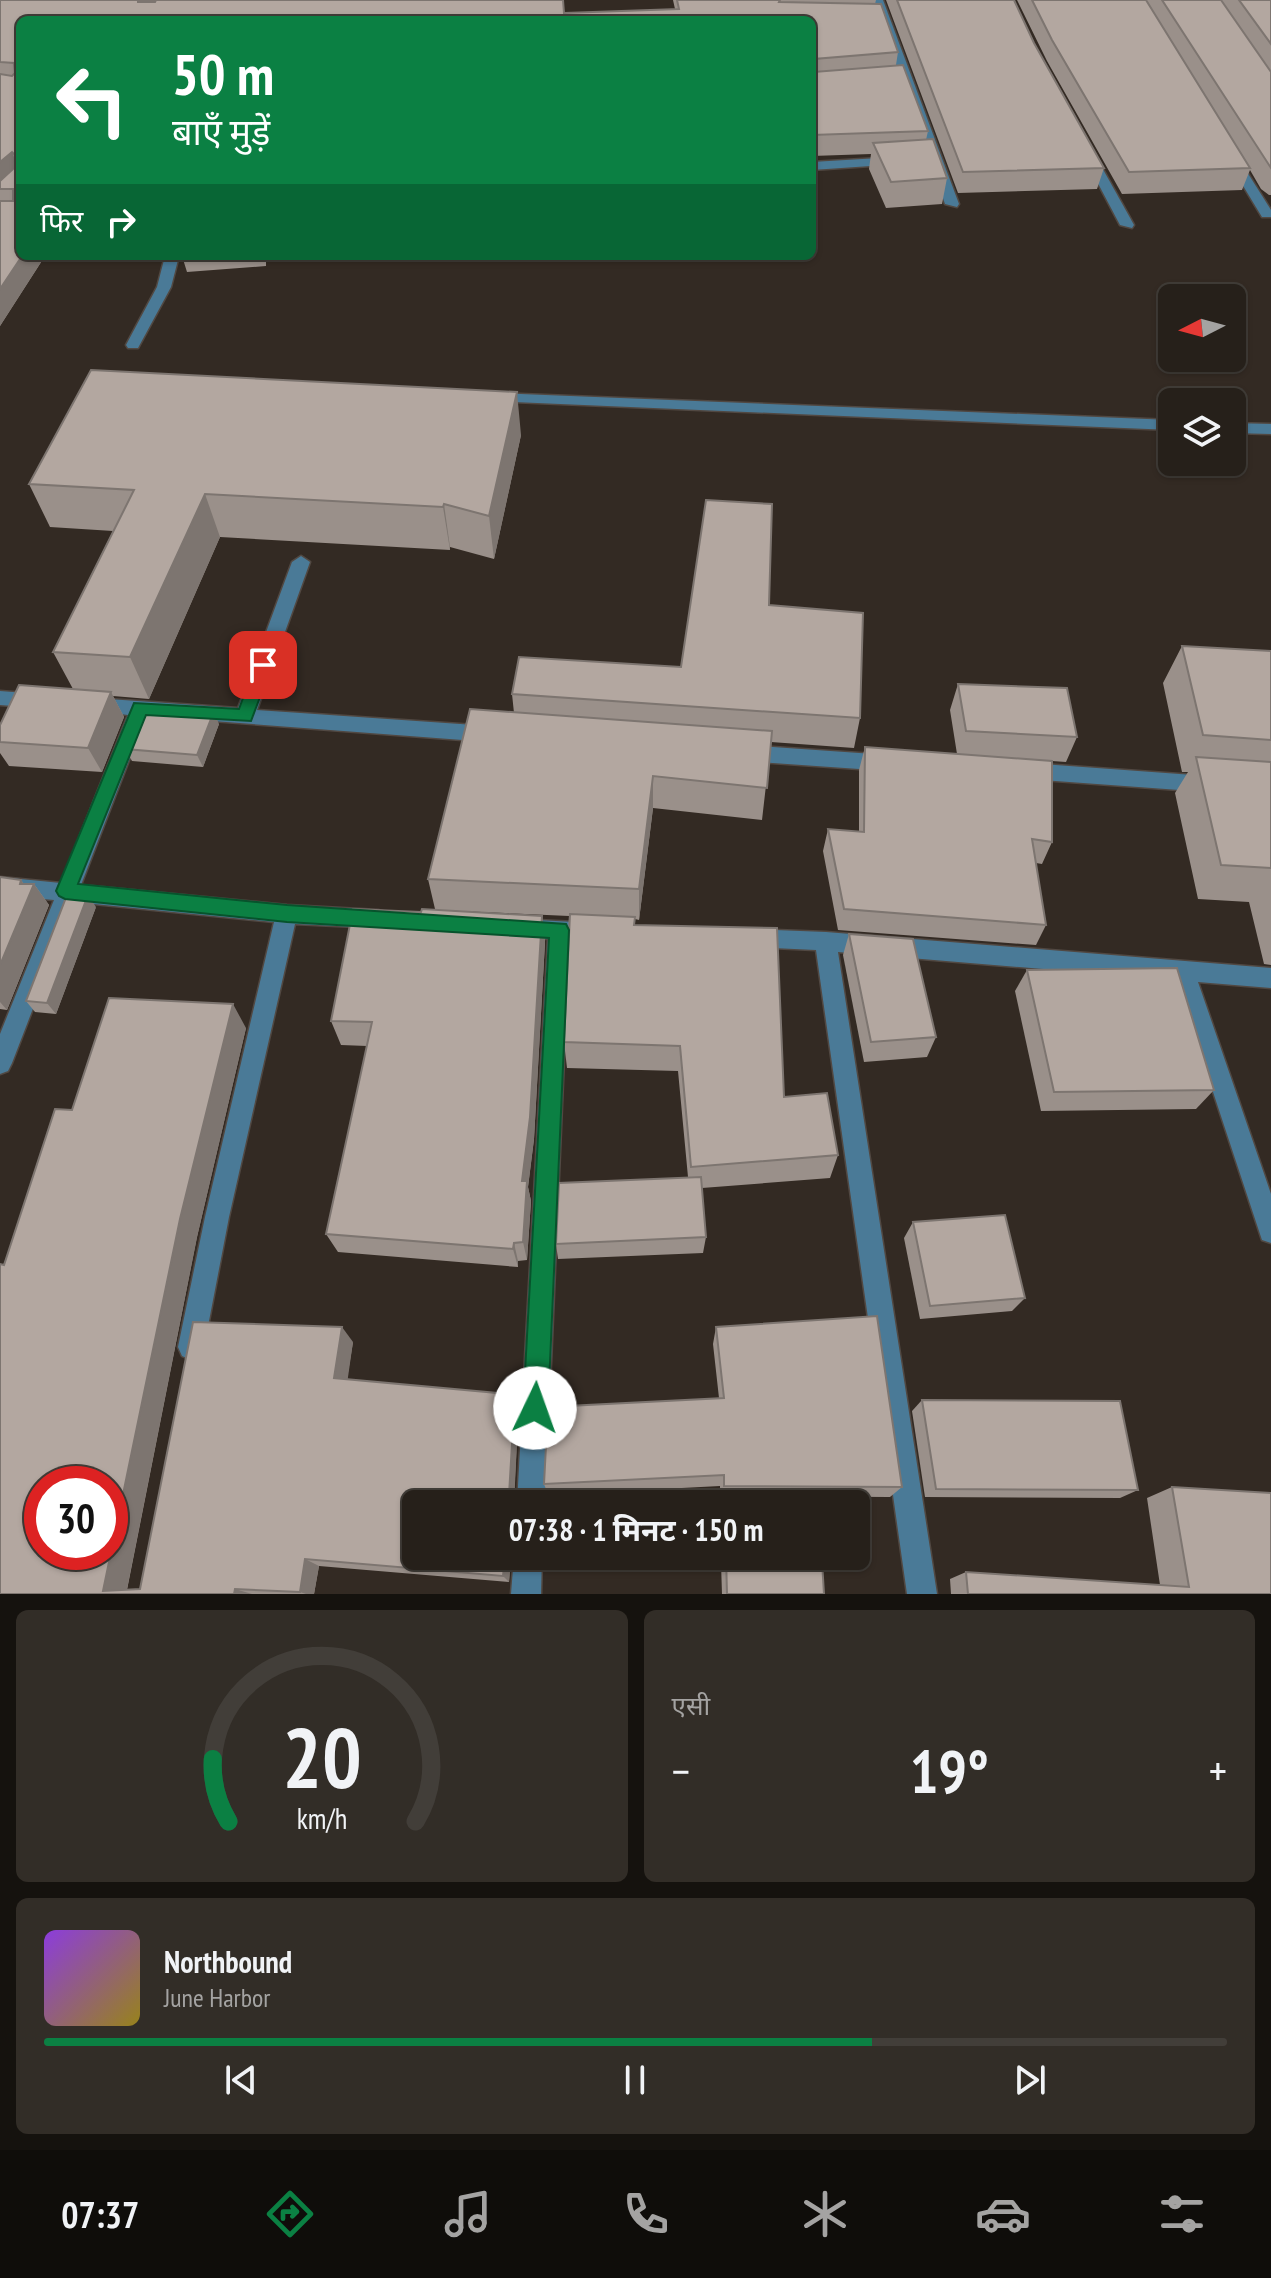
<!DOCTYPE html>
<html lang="hi">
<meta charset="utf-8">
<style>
:root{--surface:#26201a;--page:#322d27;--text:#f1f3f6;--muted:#a4a3a2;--line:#423e39;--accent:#0b8043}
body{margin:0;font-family:"PT Sans Narrow","Noto Sans Devanagari",sans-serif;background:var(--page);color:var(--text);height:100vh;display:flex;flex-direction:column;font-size:30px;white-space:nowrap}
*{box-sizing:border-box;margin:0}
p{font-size:26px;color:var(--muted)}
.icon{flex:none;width:44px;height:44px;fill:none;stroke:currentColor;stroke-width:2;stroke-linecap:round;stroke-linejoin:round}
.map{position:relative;height:1594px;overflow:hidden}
.sheet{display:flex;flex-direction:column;gap:16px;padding:16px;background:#15120e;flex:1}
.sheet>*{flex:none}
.banner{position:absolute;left:16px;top:16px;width:800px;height:244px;border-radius:12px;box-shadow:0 2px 6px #0004,0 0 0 2px var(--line);background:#0b8043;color:#fff;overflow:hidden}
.needle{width:52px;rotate:264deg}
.fabs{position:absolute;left:1158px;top:284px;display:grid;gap:16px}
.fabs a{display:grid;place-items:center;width:88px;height:88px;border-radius:12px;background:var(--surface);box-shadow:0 2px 6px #0004,0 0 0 2px var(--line);font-size:40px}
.speed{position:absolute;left:24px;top:1466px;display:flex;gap:16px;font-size:40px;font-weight:700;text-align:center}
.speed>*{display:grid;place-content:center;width:104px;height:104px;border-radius:50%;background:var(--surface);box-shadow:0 2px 6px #0004,0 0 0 2px var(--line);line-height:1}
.speed .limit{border:12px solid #d22;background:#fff;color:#111}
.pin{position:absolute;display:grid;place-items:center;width:68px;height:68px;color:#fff;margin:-34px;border-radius:16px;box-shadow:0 4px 12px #0006}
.me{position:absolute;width:88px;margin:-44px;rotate:3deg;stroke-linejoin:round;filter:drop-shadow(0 0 6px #0008)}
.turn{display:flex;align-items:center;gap:28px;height:168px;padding:0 24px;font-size:36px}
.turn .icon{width:104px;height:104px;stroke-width:2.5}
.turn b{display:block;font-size:56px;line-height:68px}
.then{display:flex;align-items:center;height:76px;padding:0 24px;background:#0003;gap:16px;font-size:30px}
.big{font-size:60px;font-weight:700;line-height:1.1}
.sheet .tile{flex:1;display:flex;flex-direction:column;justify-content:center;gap:12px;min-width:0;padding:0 28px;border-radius:12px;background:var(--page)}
.sheet .dial{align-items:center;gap:0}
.dial svg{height:208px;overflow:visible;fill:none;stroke:var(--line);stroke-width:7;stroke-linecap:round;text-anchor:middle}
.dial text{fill:var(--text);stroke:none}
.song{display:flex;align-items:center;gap:24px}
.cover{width:96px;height:96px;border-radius:12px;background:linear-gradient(135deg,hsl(270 70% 55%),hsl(50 70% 35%))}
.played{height:8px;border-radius:4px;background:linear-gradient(90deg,var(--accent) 70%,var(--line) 70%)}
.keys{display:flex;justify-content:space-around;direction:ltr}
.heat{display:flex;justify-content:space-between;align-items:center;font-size:44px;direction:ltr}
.sheet .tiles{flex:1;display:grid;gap:16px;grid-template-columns:1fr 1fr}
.tile:last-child{grid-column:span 2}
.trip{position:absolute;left:402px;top:1490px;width:468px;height:80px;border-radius:12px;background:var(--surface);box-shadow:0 2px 6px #0004,0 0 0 2px var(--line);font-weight:700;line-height:80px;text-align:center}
.menu{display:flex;height:128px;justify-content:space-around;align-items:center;background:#0f0d0a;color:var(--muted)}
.menu .icon{width:56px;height:56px}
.menu .selected{color:var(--accent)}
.menu b{font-size:36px;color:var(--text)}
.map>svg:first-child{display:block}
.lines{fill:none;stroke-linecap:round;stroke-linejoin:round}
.minor-casing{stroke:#514842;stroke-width:3}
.minor{fill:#4a7a97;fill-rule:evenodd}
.wall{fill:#9a908a}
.shaded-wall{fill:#7d7570}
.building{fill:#b3a7a0;stroke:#7d7570;stroke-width:2;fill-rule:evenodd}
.route{fill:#0b8043;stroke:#07532c;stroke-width:2}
</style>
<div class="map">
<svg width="1271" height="1594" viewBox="0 0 1271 1594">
<rect width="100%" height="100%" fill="#332a23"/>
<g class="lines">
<!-- minor casing -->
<g class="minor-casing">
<g id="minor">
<polygon points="873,0 883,0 959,204 957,207 945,204"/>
<polygon points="1089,151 1095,155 1134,225 1132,228 1120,225 1083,155"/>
<polygon points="1227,153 1235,153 1271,210 1271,217 1262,217 1225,156"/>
<polygon points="896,157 902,161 900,164 812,170 812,162"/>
<polygon points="165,256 179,256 171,287 138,348 128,348 126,345 157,287"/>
<polygon points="493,393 1172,420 1172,430 488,401 488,395"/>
<polygon points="1232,423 1271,424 1271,434 1232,433"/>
<polygon points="301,556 310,562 257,710 489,726 496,729 499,734 496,739 489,742 146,716 81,885 287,905 378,910 386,912 389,919 386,926 378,928 295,924 229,1217 204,1347 200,1356 191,1360 182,1356 178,1347 205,1217 274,922 74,902 12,1063 8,1071 0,1074 0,1034 54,900 0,895 0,877 61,883 128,715 87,710 85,705 87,700 94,698 238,708 292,562"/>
<polygon points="0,691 38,694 47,701 38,708 0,705"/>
<polygon points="744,745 888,755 895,758 898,763 895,768 888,771 744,761 737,758 734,753 737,748"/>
<polygon points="1028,763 1207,776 1214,778 1217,784 1214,790 1207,792 1028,779 1021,777 1018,771 1021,765"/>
<polygon points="518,919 594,923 602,925 605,932 602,939 594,941 569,940 545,1504 517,1504 548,939 510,935 507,928 510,921"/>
<polygon points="750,929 826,932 1271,968 1271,988 1198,982 1271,1194 1271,1243 1262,1240 1259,1231 1176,980 838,952 937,1594 907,1594 816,950 750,947 742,945 739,938 742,931"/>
<polygon points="514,1556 542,1556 541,1594 511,1594"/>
</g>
</g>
<!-- minor -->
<use href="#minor" class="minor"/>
</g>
<!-- wall -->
<g class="wall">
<polygon points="0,0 564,13 675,9 673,0 876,0 875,4 898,52 896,65 928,131 926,140 947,178 942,204 886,208 869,169 871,154 812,156 812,20 20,20 45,256 0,326"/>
<polygon points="886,0 1014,0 1034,43 1104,168 1097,189 958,193"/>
<polygon points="1017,0 1271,0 1271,195 1269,195 1261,189 1250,170 1242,190 1122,194 1047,61"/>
<polygon points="182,256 316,256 266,261 266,266 187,272"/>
<polygon points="521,435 494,559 450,547 450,550 220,537 149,699 113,696 124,717 102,772 9,766 0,753 0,742 73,689 53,652 113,531 50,527 29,484"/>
<polygon points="769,605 860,718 854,748 771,742 762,820 653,808 639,920 635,919 635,925 784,1097 838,1155 830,1178 702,1188 706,1237 703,1253 558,1259 556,1244 688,1177 678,1071 567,1068 564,1042 569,916 437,910 542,916 545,942 534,1139 528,1187 531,1201 527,1260 518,1261 518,1267 338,1252 326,1234 367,1046 341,1045 331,1021 421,912 435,909 428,879 514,713 512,694 681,667"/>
<polygon points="1182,646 1271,651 1271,965 1264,964 1249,902 1198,899 1175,793 1188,772 1182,772 1163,683"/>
<polygon points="958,684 1077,737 1066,762 1052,761 1052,842 1042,864 1036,863 1046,925 1036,945 838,930 823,851 828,829 859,832 859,770 865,747 957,754 950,710"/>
<polygon points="219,724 203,767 132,761 125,749"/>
<polygon points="0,877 21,880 24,884 34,884 49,905 7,1010 0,1009"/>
<polygon points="96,907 56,1014 35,1012 26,1001"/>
<polygon points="849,934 936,1037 927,1057 864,1062 843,955"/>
<polygon points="1027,970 1214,1090 1196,1109 1041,1111 1015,991"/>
<polygon points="246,1028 197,1237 127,1590 140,1589 353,1342 347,1379 508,1394 512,1407 512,1410 518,1422 514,1497 520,1498 523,1504 416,1504 511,1556 509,1582 319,1566 314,1594 0,1594 4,1265 72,1110"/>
<polygon points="913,1222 1025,1298 1012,1311 920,1319 904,1238"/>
<polygon points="716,1327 902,1487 890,1497 720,1496 720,1486 548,1495 544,1484 719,1398 713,1344"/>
<polygon points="922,1400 1138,1490 1120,1498 925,1497 912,1411"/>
<polygon points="1172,1487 1271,1594 951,1594 950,1579 966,1572 1160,1585 1147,1498"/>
<polygon points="725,1556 743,1556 824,1594 722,1594 721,1563"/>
</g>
<!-- shaded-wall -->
<g class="shaded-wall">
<polygon points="138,0 157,0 144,18"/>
<polygon points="12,152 20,173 0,189 0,162"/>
<polygon points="22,256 45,256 0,326 0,289"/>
<polygon points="517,392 521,435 494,559 489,516"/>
<polygon points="205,494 220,537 149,699 130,657"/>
<polygon points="444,504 450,547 450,550 443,507"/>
<polygon points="111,692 124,717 102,772 88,748"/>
<polygon points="214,711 219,724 203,767 197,755"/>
<polygon points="653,776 653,808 639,920 639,889"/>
<polygon points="21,880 30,893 34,884 49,905 7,1010 0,1002 0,965"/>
<polygon points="88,895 96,907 56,1014 47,1003"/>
<polygon points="542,916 545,942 534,1139 528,1187 531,1201 527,1260 523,1242 522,1181"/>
<polygon points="233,1004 246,1028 197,1237 126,1594 103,1591 180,1219"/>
<polygon points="514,1243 518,1261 518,1267 513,1249"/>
<polygon points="342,1327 353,1342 346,1391 334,1378"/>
<polygon points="508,1394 512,1407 510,1423 505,1411"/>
<polygon points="514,1410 518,1422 514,1504 509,1495"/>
<polygon points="505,1556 511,1556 509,1582 503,1576"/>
<polygon points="305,1559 319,1566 314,1594 306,1594 300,1592"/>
<polygon points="235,1589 252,1594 234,1594"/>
</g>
<!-- building -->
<g class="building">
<polygon points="0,0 138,0 138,2 155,2 156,0 563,0 564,13 679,9 677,0 780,0 779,2 881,4 898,52 814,59 812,66 812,20 20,20 20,256 22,256 0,289 0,201 13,201 13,189 0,189 0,181 13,169 15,155 12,152 0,162 0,74 12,76 15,73 14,63 0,62"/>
<polygon points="897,0 1014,0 1034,43 1104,168 963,172"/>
<polygon points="1032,0 1146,0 1250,168 1129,172 1052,40"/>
<polygon points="1162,0 1221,0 1271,72 1271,168"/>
<polygon points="1239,0 1271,0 1271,44"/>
<polygon points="903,65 928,131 812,135 812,70 814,72"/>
<polygon points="933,139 947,178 891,182 873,143"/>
<polygon points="91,370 517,392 489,516 444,504 443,507 205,494 130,657 53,652 134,490 29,484"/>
<polygon points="706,500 772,504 769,605 863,613 860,718 512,694 519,657 681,667"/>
<polygon points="1182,646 1271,651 1271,740 1203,735"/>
<polygon points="958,684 1067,688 1077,737 966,731"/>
<polygon points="19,685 111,692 88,748 0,742 0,725"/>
<polygon points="142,706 214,711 197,755 125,749"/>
<polygon points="470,709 772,731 767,788 653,776 639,889 428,879"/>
<polygon points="865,747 1052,761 1052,842 1032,839 1046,925 844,909 828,829 864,832"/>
<polygon points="1196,757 1271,762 1271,868 1221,865"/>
<polygon points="0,877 21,880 20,884 34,884 0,965"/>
<polygon points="67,895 88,895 47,1003 26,1001"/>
<polygon points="353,909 421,912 422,909 542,916 530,1117 522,1181 527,1181 523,1242 514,1243 513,1249 326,1234 372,1022 331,1021"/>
<polygon points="570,914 635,917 634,925 777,928 784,1097 827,1093 838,1155 691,1167 680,1046 564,1042"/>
<polygon points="849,934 913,939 936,1037 871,1042"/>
<polygon points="1177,968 1214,1090 1054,1092 1027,970"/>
<path d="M109 998 233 1004 180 1219 103 1591 140 1589 193 1322 342 1327 334 1378 508 1394 505 1411 514 1410 509 1495 520 1498 519 1504H416V1556H505L503 1576 305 1559 300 1592 235 1589 234 1594H0V1264L4 1265 55 1109 72 1110ZM42 1484H110V1552H42Z"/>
<polygon points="701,1177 706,1237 556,1244 559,1183"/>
<polygon points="1005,1215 1025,1298 930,1306 913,1222"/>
<polygon points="877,1316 902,1487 724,1486 724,1475 544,1484 548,1407 724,1398 716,1327"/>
<polygon points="922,1400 1120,1401 1138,1490 936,1489"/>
<polygon points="1172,1487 1271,1493 1271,1594 968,1594 966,1572 1189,1587"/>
<polygon points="726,1556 822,1561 824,1594 727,1594"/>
</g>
<!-- route -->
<polygon class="route" points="263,658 272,665 251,721 146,715 78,884 287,905 566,924 569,930 548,1408 544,1417 535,1421 527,1417 523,1408 549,938 287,922 65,899 59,896 56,891 134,703 239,709 255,665"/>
</svg>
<div class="fabs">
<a><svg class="needle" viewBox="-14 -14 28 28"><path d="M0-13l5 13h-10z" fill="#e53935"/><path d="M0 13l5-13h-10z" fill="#a4a3a2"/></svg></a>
<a><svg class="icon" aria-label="layers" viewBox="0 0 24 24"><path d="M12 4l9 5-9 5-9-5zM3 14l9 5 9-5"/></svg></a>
</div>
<div class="speed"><div class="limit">30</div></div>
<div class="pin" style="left:263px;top:665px;background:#d93025"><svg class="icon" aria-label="arrive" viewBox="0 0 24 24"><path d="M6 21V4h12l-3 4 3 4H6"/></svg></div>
<svg class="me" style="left:535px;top:1408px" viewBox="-20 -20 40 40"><circle r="19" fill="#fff"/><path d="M0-13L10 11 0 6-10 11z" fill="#0b8043"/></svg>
<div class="trip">07:38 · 1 मिनट · 150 m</div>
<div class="banner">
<div class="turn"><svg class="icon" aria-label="left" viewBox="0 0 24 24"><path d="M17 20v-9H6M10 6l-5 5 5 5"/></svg><div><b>50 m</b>बाएँ मुड़ें</div></div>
<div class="then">फिर<svg class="icon" aria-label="right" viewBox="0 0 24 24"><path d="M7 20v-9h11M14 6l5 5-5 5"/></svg></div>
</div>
</div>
<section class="sheet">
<div class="tiles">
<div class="tile dial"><svg viewBox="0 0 100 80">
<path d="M14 69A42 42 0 1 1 86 69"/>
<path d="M14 69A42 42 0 0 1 8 45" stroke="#0b8043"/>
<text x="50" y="56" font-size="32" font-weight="700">20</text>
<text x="50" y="72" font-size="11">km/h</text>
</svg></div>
<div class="tile"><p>एसी</p>
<div class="heat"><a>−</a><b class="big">19°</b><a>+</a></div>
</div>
<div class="tile">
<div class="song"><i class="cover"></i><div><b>Northbound</b><p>June Harbor</p></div></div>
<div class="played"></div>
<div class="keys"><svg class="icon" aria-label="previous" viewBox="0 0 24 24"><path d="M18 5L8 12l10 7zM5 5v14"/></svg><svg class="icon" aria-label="pause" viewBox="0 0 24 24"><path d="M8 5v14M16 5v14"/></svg><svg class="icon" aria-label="next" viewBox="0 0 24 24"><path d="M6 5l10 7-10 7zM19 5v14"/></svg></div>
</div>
</div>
</section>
<nav class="menu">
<b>07:37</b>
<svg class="icon selected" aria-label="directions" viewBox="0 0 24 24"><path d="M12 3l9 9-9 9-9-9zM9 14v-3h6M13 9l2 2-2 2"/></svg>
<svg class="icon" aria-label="music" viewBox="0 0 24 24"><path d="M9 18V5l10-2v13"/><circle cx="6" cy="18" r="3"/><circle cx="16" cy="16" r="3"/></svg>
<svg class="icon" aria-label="phone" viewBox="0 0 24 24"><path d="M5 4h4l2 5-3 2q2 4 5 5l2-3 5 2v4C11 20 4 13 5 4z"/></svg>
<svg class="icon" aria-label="climate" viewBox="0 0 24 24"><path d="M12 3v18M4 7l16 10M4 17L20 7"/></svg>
<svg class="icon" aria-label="car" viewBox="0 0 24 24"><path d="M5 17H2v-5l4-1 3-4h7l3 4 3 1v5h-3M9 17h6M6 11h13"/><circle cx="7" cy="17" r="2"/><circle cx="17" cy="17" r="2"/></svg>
<svg class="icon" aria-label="filters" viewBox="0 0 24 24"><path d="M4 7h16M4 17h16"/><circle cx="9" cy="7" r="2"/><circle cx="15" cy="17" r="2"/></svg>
</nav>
